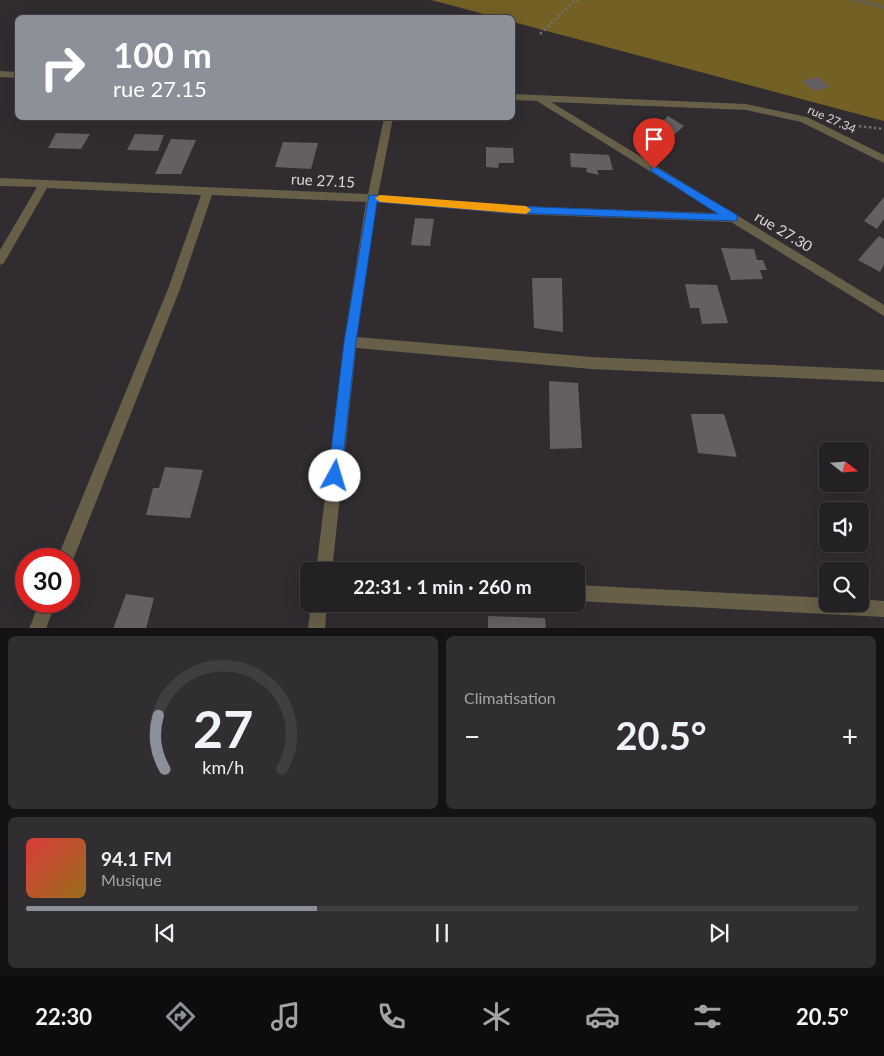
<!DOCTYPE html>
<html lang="fr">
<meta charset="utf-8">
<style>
:root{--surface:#242124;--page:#302e31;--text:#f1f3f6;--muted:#a3a3a6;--line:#413e41;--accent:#8c9099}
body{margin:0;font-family:Lato,sans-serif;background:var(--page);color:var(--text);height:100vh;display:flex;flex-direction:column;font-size:19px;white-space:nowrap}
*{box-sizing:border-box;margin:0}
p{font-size:16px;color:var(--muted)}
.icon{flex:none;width:28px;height:28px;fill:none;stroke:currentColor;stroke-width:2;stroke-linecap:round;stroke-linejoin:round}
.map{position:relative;height:628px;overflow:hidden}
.panel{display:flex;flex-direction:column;gap:8px;padding:8px;background:#141214;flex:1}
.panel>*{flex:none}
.top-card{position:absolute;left:15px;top:15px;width:500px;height:105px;border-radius:8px;box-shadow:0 5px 20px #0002,0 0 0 1px var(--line);background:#8c9099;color:#fff;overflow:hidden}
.needle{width:32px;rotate:107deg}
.fabs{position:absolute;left:819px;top:442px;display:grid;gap:10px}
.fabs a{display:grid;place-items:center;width:50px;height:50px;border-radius:8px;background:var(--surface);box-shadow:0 5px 20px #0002,0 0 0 1px var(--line);font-size:25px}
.speed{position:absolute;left:15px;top:548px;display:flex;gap:10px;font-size:25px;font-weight:700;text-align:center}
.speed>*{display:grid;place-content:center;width:65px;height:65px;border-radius:50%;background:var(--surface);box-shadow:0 5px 20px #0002,0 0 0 1px var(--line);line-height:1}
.speed .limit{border:8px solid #d22;background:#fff;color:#111}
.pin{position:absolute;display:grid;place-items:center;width:42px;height:42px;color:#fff;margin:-51px -21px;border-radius:50% 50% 50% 0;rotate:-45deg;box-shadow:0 0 5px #0007}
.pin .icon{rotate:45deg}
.me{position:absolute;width:55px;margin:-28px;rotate:6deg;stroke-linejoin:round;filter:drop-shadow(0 0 4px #0008)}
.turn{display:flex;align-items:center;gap:18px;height:105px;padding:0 15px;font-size:22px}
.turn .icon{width:65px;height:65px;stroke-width:2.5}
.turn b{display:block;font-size:35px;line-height:42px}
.big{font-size:38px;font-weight:700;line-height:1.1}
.panel .card{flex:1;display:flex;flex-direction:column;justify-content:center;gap:8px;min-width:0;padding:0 18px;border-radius:8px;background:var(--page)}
.panel .dial{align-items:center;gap:0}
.dial svg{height:130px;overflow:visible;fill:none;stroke:var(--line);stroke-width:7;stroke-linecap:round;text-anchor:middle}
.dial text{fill:var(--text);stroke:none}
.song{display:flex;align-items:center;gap:15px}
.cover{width:60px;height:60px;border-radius:8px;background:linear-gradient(135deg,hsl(0 70% 55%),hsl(40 70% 35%))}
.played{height:5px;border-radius:2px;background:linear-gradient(90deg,var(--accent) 35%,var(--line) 35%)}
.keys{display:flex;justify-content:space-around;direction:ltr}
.heat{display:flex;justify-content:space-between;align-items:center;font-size:28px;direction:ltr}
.panel .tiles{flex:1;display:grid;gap:8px;grid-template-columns:1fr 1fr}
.card:last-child{grid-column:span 2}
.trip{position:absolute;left:300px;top:562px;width:285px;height:50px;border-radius:8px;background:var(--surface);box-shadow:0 5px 20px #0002,0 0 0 1px var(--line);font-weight:700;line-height:50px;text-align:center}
.tabs{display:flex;height:80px;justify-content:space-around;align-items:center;background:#0e0d0e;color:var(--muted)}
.tabs .icon{width:35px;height:35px}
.tabs .selected{color:var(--accent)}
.tabs b{font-size:22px;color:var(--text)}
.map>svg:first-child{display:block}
.forest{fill:#736025}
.building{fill:#635f63}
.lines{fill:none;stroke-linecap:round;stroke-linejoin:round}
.path{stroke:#716e71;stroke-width:2.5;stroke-dasharray:2.5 2.5;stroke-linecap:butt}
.minor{fill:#675f48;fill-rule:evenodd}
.route{fill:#1a73e8;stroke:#114b97}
.slow{fill:#f59e0b}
.labels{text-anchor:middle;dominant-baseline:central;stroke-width:5;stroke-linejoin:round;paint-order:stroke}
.far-street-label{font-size:12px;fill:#dcdadc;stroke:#302c30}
.street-label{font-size:15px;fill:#dcdadc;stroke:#302c30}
</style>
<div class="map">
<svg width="884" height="629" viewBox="0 0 884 629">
<rect width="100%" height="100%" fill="#302c30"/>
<!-- forest -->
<polygon class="forest" points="431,0 884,0 884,121 513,22 512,18 495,17"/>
<!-- building -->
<g class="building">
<polygon points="818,77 830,87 814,91 802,81"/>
<polygon points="668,116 684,126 661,146 646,138"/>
<polygon points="56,133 90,134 81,149 48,148"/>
<polygon points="135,134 164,135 158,151 127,150"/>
<polygon points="171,139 196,140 181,174 155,174"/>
<polygon points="283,142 318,143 311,169 275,167"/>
<polygon points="486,147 513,148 514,163 499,163 498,168 486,167"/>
<polygon points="570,153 609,155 613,170 597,170 599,175 586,172 587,168 571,167"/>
<polygon points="884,197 884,219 877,229 864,221"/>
<polygon points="415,218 434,219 430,246 411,245"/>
<polygon points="879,236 884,239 884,264 880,272 858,260"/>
<polygon points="721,248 754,249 757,260 763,260 767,270 760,270 763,279 731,280"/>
<polygon points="532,278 562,278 563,332 534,328"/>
<polygon points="685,284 717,285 728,323 702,324 699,308 690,308"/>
<polygon points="549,381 578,383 582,448 550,449"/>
<polygon points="691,414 724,414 737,457 698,453"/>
<polygon points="165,467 203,470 190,518 146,515 153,488 159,488"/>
<polygon points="126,594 154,598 146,629 113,629"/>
<polygon points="488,616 545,618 546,629 488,629"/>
</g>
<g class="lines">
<!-- path -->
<g class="path">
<polyline points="540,34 573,2 580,0"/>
<polyline points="849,125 884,129"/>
</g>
<!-- minor -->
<g class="minor">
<polygon points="848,0 863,0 884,5 884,9"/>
<polygon points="0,71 18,72 18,78 0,77"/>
<polygon points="512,94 746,104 807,117 884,155 884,163 801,122 746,110 551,102 884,305 884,316 731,222 513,214 377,202 357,337 591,357 884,370 884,382 591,369 356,348 332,571 316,571 344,342 366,202 212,195 180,289 71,565 69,565 69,559 57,559 168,289 201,195 47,188 4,263 0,265 0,250 37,187 0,186 0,178 368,194 384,118 393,118 378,195 513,206 717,213 537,101 512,100"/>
<polygon points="576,585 828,598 828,604 860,604 860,599 884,601 884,617 576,601"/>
<polygon points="40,601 56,601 46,629 29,629"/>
<polygon points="311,604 327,604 325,629 308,629"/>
</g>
</g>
<!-- route -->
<polygon class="route" points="654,166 737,215 737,221 513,213 377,202 356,342 341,476 339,481 335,483 330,481 328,476 344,342 369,195 513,206 718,214 651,171 651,167"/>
<!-- slow -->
<polygon class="slow" points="380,195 526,206 531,210 526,214 380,202 375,198"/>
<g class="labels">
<!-- far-street labels -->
<g class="far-street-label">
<text transform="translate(832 119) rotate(24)">rue 27.34</text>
</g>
<!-- street labels -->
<g class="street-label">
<text transform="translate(323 180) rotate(3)">rue 27.15</text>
<text transform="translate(784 231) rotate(31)">rue 27.30</text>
</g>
</g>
</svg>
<div class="fabs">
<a><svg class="needle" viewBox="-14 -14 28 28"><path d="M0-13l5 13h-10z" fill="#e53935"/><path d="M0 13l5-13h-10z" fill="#a3a3a6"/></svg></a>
<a><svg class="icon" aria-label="sound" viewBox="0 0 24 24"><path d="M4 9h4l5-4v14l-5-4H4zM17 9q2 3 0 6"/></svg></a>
<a><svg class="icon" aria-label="search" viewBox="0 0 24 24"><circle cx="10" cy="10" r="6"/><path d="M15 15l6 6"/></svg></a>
</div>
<div class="speed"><div class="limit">30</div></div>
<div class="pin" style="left:654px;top:169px;background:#d93025"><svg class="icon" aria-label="arrive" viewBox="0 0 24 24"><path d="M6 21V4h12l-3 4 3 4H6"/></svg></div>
<svg class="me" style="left:335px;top:476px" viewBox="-20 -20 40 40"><circle r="19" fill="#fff"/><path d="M0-13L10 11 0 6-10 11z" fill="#1a73e8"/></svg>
<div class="trip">22:31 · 1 min · 260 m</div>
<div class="top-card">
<div class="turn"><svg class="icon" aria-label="right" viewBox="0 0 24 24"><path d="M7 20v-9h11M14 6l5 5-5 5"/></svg><div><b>100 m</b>rue 27.15</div></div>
</div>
</div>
<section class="panel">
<div class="tiles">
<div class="card dial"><svg viewBox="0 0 100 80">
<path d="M14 69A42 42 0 1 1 86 69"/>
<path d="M14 69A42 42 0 0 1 10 36" stroke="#8c9099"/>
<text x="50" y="56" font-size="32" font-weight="700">27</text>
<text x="50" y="72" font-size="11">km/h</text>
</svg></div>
<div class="card"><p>Climatisation</p>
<div class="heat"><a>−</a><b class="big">20.5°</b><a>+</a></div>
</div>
<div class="card">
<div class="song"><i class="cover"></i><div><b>94.1 FM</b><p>Musique</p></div></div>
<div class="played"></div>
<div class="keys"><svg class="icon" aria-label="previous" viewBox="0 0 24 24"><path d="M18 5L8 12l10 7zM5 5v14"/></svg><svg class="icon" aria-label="pause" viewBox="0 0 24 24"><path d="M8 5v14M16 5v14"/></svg><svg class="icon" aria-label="next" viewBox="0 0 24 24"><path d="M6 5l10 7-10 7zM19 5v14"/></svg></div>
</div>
</div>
</section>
<nav class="tabs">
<b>22:30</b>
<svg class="icon selected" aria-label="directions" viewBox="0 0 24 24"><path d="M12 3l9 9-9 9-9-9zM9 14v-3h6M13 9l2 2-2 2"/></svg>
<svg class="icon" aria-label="music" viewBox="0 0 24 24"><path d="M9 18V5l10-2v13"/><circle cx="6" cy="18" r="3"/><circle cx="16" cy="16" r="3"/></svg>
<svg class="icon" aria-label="phone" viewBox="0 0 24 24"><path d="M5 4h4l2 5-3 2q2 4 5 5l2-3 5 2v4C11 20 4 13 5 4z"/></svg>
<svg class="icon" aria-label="climate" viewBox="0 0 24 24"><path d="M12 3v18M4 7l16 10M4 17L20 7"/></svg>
<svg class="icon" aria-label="car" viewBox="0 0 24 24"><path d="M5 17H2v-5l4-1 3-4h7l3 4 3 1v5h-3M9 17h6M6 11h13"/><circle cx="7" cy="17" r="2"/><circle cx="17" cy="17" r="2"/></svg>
<svg class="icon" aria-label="filters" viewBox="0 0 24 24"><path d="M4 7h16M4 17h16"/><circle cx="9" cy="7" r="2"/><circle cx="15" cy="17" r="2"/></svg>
<b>20.5°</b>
</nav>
